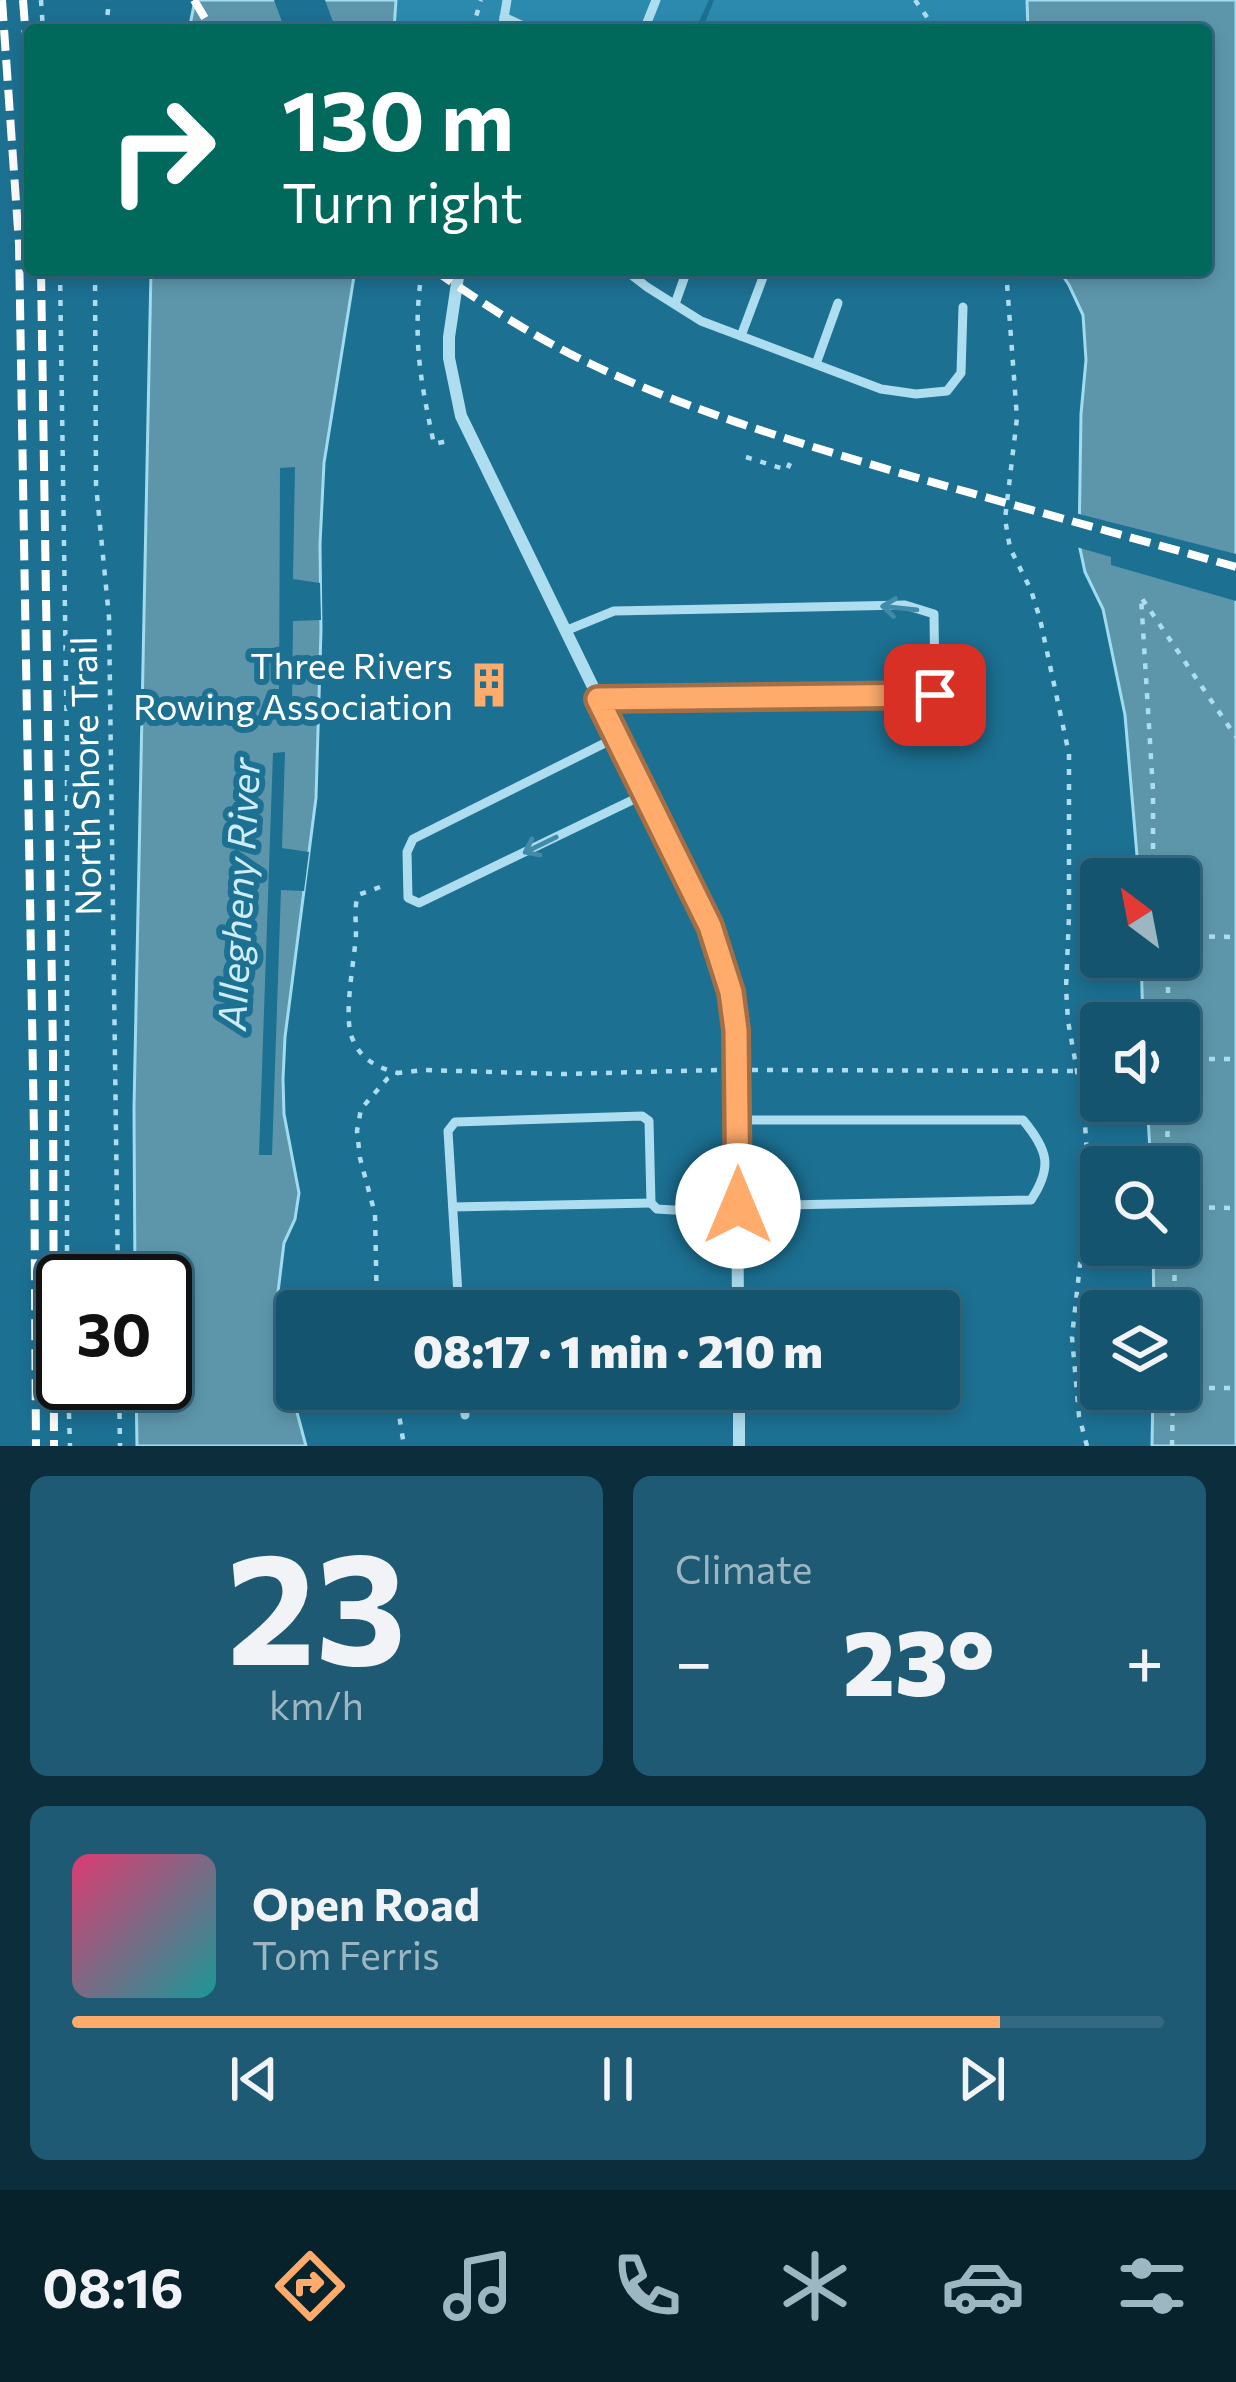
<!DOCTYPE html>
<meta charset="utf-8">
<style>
:root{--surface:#15546e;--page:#1e5a73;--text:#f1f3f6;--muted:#9db7c2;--line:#346a81;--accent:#feab6b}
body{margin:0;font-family:Commissioner,sans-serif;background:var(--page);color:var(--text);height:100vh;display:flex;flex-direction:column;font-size:45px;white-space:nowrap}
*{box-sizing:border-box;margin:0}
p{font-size:39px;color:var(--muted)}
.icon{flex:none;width:66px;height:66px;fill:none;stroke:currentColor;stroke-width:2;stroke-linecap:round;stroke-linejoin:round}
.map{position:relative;height:1446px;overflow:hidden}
.details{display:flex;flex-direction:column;gap:30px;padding:30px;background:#0c2e3c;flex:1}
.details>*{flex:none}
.guide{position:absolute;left:24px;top:24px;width:1188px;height:252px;border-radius:12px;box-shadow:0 6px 18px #0003,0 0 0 3px var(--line);background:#00695c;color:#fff;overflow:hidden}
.needle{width:78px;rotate:328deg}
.tools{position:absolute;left:1080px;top:858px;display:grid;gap:24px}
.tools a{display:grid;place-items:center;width:120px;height:120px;border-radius:12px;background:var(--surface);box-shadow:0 6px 18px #0003,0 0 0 3px var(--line);font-size:60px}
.speed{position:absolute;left:36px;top:1254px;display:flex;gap:24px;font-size:60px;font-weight:700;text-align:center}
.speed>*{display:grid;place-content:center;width:156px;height:156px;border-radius:50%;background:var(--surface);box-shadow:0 6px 18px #0003,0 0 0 3px var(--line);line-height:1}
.speed .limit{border:6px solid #111;border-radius:18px;background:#fff;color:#111}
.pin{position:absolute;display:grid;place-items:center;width:102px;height:102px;color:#fff;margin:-51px;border-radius:24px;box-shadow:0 6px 18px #0006}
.me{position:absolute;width:132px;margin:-66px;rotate:0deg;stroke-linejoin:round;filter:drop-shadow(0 0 9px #0008)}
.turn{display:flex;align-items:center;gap:42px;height:252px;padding:0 60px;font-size:54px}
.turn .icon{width:156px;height:156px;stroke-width:2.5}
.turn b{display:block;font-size:84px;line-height:102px}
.big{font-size:90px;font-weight:800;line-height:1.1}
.details .tile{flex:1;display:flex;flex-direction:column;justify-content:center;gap:18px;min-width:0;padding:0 42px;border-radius:18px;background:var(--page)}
.details .dial{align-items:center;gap:0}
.dial b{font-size:156px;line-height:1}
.song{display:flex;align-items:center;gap:36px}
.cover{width:144px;height:144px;border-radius:18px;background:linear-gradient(135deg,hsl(340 70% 55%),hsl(180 70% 35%))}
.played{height:12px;border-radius:6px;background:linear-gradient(90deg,var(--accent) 85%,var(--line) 85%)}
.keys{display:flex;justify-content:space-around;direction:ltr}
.heat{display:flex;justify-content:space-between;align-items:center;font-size:66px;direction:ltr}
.details .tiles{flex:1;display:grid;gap:30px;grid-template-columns:1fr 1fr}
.tile:last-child{grid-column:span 2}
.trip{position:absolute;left:276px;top:1290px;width:684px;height:120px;border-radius:12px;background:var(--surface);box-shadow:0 6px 18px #0003,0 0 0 3px var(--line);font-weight:800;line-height:120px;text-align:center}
.menu{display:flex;height:192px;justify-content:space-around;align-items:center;background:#08222c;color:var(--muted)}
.menu .icon{width:84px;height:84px}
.menu .active{color:var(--accent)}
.menu b{font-size:54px;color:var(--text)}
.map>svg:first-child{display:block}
.green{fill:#2c8aae}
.water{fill:#5d96ab;stroke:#a0dbf0;stroke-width:3}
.pier{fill:#1c7092}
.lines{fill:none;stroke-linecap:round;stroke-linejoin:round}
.path{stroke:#adddee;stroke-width:4.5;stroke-dasharray:6 9;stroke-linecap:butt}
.lane{stroke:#adddee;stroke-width:9}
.street{stroke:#adddee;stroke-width:12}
.rail{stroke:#fff;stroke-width:8;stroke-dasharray:21 9;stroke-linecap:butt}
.oneway{stroke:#408ba9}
.route-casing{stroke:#a56f46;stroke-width:30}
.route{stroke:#feab6b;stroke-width:21}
.labels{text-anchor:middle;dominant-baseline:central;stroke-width:12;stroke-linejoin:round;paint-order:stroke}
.poi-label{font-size:36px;fill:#fff;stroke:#1c7092;text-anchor:end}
.street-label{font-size:36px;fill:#fff;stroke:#1c7092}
.water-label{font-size:39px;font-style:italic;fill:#ceedf8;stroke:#1c7092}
</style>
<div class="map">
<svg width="1236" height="1446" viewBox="0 0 1236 1446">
<rect width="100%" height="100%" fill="#1c7092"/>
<!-- green -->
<g class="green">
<polygon points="396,0 709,0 695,30 394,30"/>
<polygon points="714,0 1027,0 1028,30 702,30"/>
</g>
<!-- water -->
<g class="water">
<polygon points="195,0 396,0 394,30 189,30"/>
<polygon points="1027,0 1236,0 1236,1446 1152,1446 1153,1389 1179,1389 1179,1311 1154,1311 1153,1245 1179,1245 1179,1167 1151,1167 1147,1101 1179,1101 1179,1023 1143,1023 1141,957 1179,957 1179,879 1139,879 1125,715 1103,609 1085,572 1079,544 1081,414 1086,360 1083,315 1069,285 1059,270 1206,270 1206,30 1028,30"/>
<polygon points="151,270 355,270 324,463 320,544 321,630 316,798 285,1037 283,1079 284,1114 299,1193 295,1219 284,1243 278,1292 291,1390 306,1446 137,1446 136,1383 165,1383 165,1281 135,1281 134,1108"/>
</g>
<!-- pier -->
<g class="pier">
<polygon points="274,0 325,0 336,30 285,30"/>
<polygon points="295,467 293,579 320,583 321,620 293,621 292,703 279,703 280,468"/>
<polygon points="1075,513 1236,554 1236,601 1111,565 1111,557 1073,546"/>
<polygon points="285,752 282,848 309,852 304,891 281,890 272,1155 259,1155 273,753"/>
</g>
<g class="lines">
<!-- path -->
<g class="path">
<polyline points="41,0 43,30"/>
<polyline points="915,0 936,30"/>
<polyline points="106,30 109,0"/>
<polyline points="472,30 481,0"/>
<polyline points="60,270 67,749 67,1281"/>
<polyline points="95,270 96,485 109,617 118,1281"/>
<path d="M422 270C412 336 420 379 434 444L452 440"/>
<polyline points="1006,270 1017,418 1005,519 1010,548 1031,590 1040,619 1069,754 1069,916 1066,988 1068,1021 1084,1110 1089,1182 1072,1337 1079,1416 1087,1446"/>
<polyline points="746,457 787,470 790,463"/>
<polyline points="1153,879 1153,790 1141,597 1236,737"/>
<path d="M380 887 358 895C354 908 356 920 356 933 355 960 342 1018 353 1040 362 1061 379 1068 398 1073"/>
<polyline points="1179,936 1236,937"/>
<polyline points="1168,957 1168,1023"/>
<polyline points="1179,1059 1236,1059"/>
<polyline points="752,1070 1077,1071"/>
<polyline points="1167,1167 1168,1101"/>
<polyline points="1179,1207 1236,1208"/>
<polyline points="1084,1247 1175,1253"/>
<polyline points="377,1311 375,1214 360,1158 357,1131 361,1109 387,1079 398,1073 424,1070 563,1074 717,1070"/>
<polyline points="1174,1311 1175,1245"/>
<polyline points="68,1383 70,1446"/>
<polyline points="119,1383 120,1446"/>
<polyline points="1179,1388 1236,1388"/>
<polyline points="395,1389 404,1446"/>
<polyline points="1172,1446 1173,1389"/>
</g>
<!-- lane -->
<g class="lane">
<polyline points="504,17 532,30"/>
<polyline points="502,30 507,0"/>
<polyline points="644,30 656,0"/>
<polyline points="625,270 647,287 701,321 881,389 916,394 947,391 961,373 963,307"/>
<polyline points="675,304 687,270"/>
<polyline points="741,336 765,272"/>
<polyline points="816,364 838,303"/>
<polyline points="565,631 614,611 905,605 934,614 935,695 599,699"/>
<polyline points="617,737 413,839 407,852 408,898 419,903 645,794"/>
<path d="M737 1120H1023C1048 1150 1053 1167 1031 1200L738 1206"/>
<polyline points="453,1207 651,1203"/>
<polyline points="459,1311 448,1131 455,1122 642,1116 649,1121 651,1203 657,1209 738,1214"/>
<polyline points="463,1389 465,1415"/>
</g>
<!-- street -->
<g class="street">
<polyline points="459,270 449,337 449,358 461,416 710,927 731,993 736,1030 738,1311"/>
<polyline points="739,1389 739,1446"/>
</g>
<!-- rail -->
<g class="rail">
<polyline points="2,0 19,244 34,1134 36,1446"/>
<polyline points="23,0 30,90"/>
<polyline points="194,0 212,30"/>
<polyline points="41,270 53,1055 54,1446"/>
<path d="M434 270C485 305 535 338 591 364 679 406 773 435 866 463 989 499 1113 532 1236 567"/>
</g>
</g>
<!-- one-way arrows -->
<defs><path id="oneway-shaft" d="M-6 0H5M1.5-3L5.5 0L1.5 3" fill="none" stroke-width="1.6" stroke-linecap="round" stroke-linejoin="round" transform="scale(3)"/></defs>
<g class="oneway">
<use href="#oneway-shaft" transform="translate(899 608) rotate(-174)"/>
<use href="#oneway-shaft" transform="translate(540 845) rotate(154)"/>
</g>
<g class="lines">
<!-- route casing -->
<g class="route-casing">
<polyline id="route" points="738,1206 736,1030 731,992 710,926 598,699 935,695"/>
</g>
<!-- route -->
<use href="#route" class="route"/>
</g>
<!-- icons -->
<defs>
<g id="building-bare" transform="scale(3.6)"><path d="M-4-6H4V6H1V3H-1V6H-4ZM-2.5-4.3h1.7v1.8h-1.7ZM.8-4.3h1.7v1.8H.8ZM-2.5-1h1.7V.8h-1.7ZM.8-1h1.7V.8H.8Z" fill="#feab6b" stroke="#1c7092" stroke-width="2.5" paint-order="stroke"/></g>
</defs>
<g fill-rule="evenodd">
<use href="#building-bare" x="489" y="685"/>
</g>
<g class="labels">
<!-- poi labels -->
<g class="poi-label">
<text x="453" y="664">Three Rivers<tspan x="453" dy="41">Rowing Association</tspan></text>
</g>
<!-- street labels -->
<g class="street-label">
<text transform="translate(84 776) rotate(-91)">North Shore Trail</text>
</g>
<!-- water labels -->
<g class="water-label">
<text transform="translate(237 894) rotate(-87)">Allegheny River</text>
</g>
</g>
</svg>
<div class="tools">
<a><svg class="needle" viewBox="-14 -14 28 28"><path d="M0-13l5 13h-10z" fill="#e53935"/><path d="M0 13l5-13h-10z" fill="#9db7c2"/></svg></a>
<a><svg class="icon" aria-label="sound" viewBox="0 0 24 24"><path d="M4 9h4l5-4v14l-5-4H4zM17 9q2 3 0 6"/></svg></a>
<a><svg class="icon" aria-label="search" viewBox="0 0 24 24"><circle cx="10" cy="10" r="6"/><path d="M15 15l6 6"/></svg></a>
<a><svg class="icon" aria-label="layers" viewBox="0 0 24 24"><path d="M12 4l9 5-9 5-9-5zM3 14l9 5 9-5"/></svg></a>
</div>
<div class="speed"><div class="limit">30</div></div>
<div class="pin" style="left:935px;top:695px;background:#d93025"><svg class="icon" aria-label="arrive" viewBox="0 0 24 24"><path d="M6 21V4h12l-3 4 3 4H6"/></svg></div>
<svg class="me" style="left:738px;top:1206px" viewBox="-20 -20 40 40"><circle r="19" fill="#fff"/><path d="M0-13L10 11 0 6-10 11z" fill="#feab6b"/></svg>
<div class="trip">08:17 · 1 min · 210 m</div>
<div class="guide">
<div class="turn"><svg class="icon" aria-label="right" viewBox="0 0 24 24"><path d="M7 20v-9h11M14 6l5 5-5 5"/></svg><div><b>130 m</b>Turn right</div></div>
</div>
</div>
<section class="details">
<div class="tiles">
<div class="tile dial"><b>23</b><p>km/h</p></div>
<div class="tile"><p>Climate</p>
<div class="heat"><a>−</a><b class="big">23°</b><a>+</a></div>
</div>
<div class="tile">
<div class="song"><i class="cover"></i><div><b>Open Road</b><p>Tom Ferris</p></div></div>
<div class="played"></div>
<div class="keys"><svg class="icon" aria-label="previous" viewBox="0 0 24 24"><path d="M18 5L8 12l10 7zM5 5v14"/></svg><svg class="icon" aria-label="pause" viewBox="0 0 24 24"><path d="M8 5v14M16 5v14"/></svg><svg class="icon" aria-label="next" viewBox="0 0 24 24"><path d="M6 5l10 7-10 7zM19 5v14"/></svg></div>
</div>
</div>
</section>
<nav class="menu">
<b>08:16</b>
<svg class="icon active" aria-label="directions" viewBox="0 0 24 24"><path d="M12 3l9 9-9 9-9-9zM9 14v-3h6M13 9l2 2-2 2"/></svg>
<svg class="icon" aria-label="music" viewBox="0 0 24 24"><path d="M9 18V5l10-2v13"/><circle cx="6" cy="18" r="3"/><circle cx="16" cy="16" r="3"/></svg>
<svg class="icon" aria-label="phone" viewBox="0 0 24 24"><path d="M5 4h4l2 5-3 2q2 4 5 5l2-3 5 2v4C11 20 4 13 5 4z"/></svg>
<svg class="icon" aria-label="climate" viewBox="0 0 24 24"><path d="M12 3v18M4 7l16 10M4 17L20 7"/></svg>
<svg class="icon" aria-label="car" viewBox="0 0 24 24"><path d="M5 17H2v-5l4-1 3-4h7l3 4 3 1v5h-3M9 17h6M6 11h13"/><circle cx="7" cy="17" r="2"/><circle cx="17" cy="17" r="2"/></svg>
<svg class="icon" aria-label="filters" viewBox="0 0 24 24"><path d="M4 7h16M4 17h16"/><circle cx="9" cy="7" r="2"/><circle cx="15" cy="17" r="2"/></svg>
</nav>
